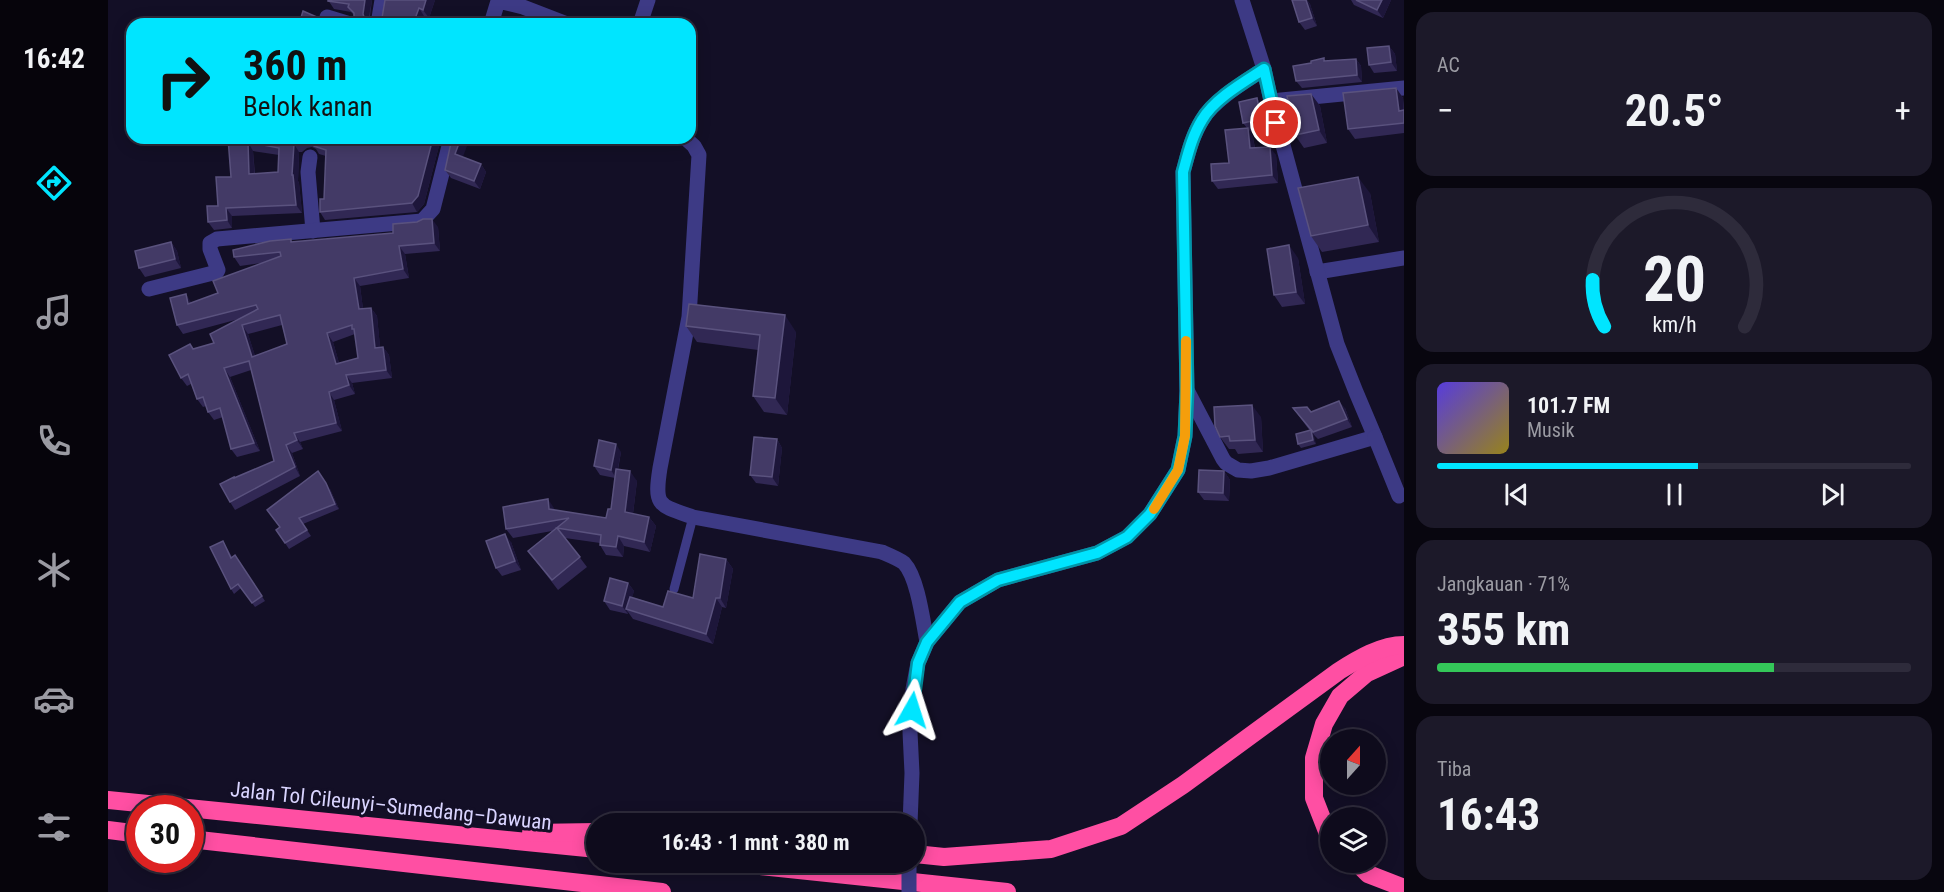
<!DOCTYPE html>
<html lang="id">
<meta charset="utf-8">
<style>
:root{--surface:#0e0b1c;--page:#1c1929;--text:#f1f3f6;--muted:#9b9ba3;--line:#2e2b3b;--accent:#00e5ff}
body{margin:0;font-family:"Roboto Condensed",sans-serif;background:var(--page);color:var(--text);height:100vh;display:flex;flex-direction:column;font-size:22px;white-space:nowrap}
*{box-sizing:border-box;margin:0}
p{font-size:20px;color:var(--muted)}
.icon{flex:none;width:33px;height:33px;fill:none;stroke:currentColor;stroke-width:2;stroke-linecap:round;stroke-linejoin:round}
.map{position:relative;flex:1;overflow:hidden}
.panel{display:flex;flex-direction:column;gap:12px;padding:12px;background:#08060f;width:540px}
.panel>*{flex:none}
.top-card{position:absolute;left:18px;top:18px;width:570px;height:126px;border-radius:18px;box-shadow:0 3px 15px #0003,0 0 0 2px var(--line);background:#00e5ff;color:#111;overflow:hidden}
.needle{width:39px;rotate:21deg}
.fabs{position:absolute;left:1212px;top:729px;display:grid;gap:12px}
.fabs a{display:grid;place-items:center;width:66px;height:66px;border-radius:50%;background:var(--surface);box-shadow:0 3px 15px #0003,0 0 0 2px var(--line);font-size:30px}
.speed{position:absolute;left:18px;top:795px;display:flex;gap:12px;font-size:30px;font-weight:700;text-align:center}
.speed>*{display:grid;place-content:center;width:78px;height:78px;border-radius:50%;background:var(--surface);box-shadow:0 3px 15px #0003,0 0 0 2px var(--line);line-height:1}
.speed .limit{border:9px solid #d22;background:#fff;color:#111}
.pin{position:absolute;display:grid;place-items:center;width:51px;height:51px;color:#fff;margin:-26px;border:3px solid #fff;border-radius:50%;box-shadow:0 2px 6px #0007}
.me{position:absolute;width:66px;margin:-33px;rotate:6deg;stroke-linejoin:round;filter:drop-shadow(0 0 4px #0008)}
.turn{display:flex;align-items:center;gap:21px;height:126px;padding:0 18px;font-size:27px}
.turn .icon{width:78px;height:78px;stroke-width:2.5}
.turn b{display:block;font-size:42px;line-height:51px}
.big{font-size:45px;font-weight:700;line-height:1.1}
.panel .widget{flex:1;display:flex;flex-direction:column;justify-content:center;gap:9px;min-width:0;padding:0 21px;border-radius:18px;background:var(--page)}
.panel .dial{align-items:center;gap:0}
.dial svg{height:156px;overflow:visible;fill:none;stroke:var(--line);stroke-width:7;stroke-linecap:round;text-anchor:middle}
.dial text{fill:var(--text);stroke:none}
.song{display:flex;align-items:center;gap:18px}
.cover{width:72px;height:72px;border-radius:9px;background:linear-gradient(135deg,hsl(250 70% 55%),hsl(50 70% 35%))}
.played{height:6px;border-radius:3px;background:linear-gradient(90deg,var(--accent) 55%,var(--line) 55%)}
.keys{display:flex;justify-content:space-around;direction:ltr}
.heat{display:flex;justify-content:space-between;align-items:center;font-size:33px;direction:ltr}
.charge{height:9px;border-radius:4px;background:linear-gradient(90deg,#34c759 71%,var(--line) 0)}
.trip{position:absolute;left:478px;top:813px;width:339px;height:60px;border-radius:30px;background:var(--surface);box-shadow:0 3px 15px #0003,0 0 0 2px var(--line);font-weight:700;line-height:60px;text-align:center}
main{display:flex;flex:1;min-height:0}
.menu{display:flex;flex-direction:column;width:108px;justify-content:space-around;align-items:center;background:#06040b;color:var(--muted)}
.menu .icon{width:42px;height:42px}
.menu .on{color:var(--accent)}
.menu b{font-size:27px;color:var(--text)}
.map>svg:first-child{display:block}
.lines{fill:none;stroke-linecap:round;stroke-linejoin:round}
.service{stroke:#3d3a85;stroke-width:9}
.minor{stroke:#3d3a85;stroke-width:15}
.motorway{stroke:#ff4fa3;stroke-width:18}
.minor-bridge{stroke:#3d3a85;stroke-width:15}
.wall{fill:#312854;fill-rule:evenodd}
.shaded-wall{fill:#1d163a}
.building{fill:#433a66;stroke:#5a527e;stroke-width:1.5;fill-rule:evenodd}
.route-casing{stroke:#0095a6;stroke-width:15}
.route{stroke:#00e5ff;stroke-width:10}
.slow{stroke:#f59e0b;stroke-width:10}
.labels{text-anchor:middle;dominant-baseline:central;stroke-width:6;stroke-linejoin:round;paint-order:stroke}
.street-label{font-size:21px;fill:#d9d4ff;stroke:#130f26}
</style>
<main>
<nav class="menu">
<b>16:42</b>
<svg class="icon on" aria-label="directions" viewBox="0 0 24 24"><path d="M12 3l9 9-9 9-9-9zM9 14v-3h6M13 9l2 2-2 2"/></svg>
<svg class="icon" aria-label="music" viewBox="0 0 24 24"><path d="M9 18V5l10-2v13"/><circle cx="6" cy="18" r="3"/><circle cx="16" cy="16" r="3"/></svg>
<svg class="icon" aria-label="phone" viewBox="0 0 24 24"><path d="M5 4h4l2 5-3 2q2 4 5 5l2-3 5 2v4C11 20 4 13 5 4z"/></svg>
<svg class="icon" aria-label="climate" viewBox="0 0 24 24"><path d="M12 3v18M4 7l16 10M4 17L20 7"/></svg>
<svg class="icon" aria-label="car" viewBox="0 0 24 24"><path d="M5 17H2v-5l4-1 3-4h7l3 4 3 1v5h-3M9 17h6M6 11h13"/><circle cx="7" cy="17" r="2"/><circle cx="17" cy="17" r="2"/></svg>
<svg class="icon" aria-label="filters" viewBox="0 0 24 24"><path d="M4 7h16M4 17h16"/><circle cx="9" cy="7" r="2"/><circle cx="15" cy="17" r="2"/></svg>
</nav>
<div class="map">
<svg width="1296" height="892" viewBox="0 0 1296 892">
<rect width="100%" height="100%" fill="#130f26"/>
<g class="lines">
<!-- service -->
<polyline class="service" points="566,589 585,517"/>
<!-- minor -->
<g class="minor">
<polyline points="219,17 242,24"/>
<polyline points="270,24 274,0"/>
<polyline points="383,24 390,1 415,7 459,24"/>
<polyline points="532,24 540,0"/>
<polyline points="1156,69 1163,101"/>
<path d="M577 138 586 146 591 155 581 317 552 468C546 506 550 505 585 517L774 552C781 555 791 559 796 563 810 578 815 622 819 642"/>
<polyline points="202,157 200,172 205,231"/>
<polyline points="1209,272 1296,258"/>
<polyline points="41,289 109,272 110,270 102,249 102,243 109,239 314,221 325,209 343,138"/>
<polyline points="1080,392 1115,459 1118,463 1130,470 1143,471 1161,468 1267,437 1248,392 1229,344 1163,101 1296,88"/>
<polyline points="1267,437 1291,496"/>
<path d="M802 824 804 773 802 732 805 689 810 663 819 642 852 602 890 580 989 553 1019 537 1042 514 1070 470 1077 436 1079 391 1075 172C1080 154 1084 136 1094 120 1105 101 1137 81 1156 69L1134 0"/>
</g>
<!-- motorway -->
<g class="motorway">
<polyline points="0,800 489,849"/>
<polyline points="0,830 32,834"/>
<polyline points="423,833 489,832"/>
<polyline points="82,839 554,892"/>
<polyline points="1222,839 1206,798 1206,758 1216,724 1232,696 1259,673 1296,656"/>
<path d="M807 854 836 857 943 849 1013 826 1075 785 1231 671C1250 659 1273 645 1296 645"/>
<polyline points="615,862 899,892"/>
<polyline points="1248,862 1260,874 1296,888"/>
</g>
<!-- minor-bridge -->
<polyline class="minor-bridge" points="801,892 801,862"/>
</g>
<!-- wall -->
<g class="wall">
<polygon points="220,0 264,0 261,24 242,23 246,18 246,15 243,12 226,9"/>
<polygon points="327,0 321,18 316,16 314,24 268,24"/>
<polygon points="1184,0 1199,0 1202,4 1209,26 1197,30 1191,22"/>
<polygon points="1243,0 1283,0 1275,18 1246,5"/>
<polygon points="1281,46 1287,54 1289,71 1266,73 1261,65"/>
<polygon points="1248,59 1253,66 1254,82 1194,88 1188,81 1218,61"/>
<polygon points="1288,88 1295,98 1296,107 1296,133 1247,139 1240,129"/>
<polygon points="1203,94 1212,106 1219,143 1196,148 1187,135"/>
<polygon points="1149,98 1154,107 1159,128 1142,131 1145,137 1147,148 1168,155 1170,183 1110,189 1104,181 1121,163 1139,128 1135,123"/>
<path d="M110 138H333L316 204 309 212 217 220 212 212 216 199 218 156 211 154 208 149 204 147 199 148 194 152H191L190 181 191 183 194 213 124 216V228L106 230 100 222 110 206 123 177 121 142 112 141ZM145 151 171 155 170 172 147 174Z"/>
<polygon points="355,157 373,164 378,172 372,189 343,178 337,170"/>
<polygon points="1262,193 1271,242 1214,252 1203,236"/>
<path d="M330 227 332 251 297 254 301 278 252 286 255 309 263 308 269 316 272 347H275L281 355 284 378 244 383 247 394 226 400 234 431 192 442 195 449 184 453 192 476 127 510 122 502 127 478 166 461 143 370 122 377 152 451 129 457 123 449 115 417 106 420 100 412 98 406 95 407 89 399 83 384 79 386 73 378 82 344 85 349 106 343 131 319 75 334 69 325 84 303 110 293 153 263 132 266 126 257 185 242 285 233ZM174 325 179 344 147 356 140 334ZM247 334 250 358 231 363 225 342Z"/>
<polygon points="63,242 69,251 73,268 37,277 31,268"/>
<polygon points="1190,258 1197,304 1174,307 1166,295"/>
<polygon points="578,326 688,332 679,415 656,412 645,396 650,350 589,342"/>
<polygon points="1185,408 1203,412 1237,408 1244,427 1210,439 1204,433 1208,444 1193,448 1190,444 1202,431"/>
<polygon points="1153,417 1155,452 1130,454 1127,449 1121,449 1112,437"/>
<polygon points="669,439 674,448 670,486 648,483 642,475"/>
<polygon points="513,452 510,470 529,481 525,514 541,517 548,526 542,552 516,546 515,557 498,555 492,545 492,543 457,538 479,567 450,590 420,551 444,531 405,538 398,529 446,508 446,510 498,518 503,509 507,478 492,475 486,466"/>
<polygon points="1116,471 1122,480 1121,501 1096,500 1090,492"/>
<polygon points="222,489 231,509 195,524 203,536 181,549 177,543 172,527"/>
<polygon points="115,541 124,557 127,555 157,601 147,607 133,588 126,594 123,589"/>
<polygon points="403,542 413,570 394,576 388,568"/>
<polygon points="618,559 625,569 618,608 614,607 605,644 525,619 520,612 520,614 502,610 496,601 520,583 526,591 524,597 555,607 585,598"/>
</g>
<!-- shaded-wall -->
<g class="shaded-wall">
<polygon points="257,0 264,0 260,22 261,24 258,23 255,14"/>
<polygon points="318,0 327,0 321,18 315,10"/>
<polygon points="1198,0 1199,0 1202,4 1209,26 1204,18"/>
<polygon points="1274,0 1283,0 1275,18 1269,10"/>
<polygon points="311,8 316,16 314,24 305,24"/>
<polygon points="211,18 215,24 209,24"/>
<polygon points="1281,46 1287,54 1289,71 1283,62"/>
<polygon points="1248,59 1253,66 1254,82 1249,75"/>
<polygon points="1288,88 1295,98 1296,119 1291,111"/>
<polygon points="1203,94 1212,106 1219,143 1211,130"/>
<polygon points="1149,98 1154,107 1159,128 1153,119"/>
<polygon points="1140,128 1145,137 1148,157 1142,148"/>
<polygon points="325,138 333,138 316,204 309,212 304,203"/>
<polygon points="353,138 362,138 353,162 347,154"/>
<polygon points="140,142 145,151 147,182 141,174"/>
<polygon points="186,144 191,152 190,181 191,183 194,213 188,205 184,175"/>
<polygon points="1162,147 1168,155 1170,183 1164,175"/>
<polygon points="373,164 378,172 372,189 366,181"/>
<polygon points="1250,177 1262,193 1271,242 1260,225"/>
<polygon points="118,208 124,216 124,228 119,220"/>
<polygon points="324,219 330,227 332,251 326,243"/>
<polygon points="63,242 69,251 73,268 67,259"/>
<polygon points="1181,245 1190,258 1197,304 1188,292"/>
<polygon points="291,246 297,254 301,278 295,269"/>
<polygon points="246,278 252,286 256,317 251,309"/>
<polygon points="78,294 83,302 86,312 80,304"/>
<polygon points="263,308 269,316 273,356 267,348"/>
<polygon points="677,315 688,332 679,415 667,398"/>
<polygon points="134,325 140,334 150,365 144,357"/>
<polygon points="219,333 225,342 234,373 228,364"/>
<polygon points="275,347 281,355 284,378 278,370"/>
<polygon points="116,368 122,377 152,451 146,443"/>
<polygon points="238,375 244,383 247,394 241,385"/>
<polygon points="221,392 226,400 234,431 228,423"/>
<polygon points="1231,401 1237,408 1244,427 1239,419"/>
<polygon points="1144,405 1153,417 1155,452 1147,440"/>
<polygon points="1203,430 1206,435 1208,444 1205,440"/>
<polygon points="186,433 192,442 195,449 189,440"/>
<polygon points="669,439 674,448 670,486 664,477"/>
<polygon points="508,444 513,452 508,478 503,470"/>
<polygon points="178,445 184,453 192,476 187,467"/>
<polygon points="210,471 222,489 231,509 227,504"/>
<polygon points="522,471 529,481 524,521 517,512"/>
<polygon points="1116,471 1122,480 1121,501 1115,493"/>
<polygon points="440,499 446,508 448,519 441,509"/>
<polygon points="541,517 548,526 542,552 536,542"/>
<polygon points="397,534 403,542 413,570 407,561"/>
<polygon points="510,536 516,546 515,557 508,547"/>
<polygon points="618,559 625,569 618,608 612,598"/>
<polygon points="520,583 526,591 521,610 518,609 520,612 520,614 514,606"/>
<polygon points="608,598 614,607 605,644 598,634"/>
</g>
<!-- building -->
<g class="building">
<polygon points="220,0 257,0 255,14 258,23 262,24 241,24 242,23 246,18 246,13 240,7 241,4 220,1"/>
<polygon points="277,0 318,0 315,10 311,8 305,24 294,24 280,20 278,24 268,24 274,18"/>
<polygon points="1184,0 1198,0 1204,18 1191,22"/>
<polygon points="1248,0 1274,0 1269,10"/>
<polygon points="195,11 211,18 209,24 191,24"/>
<polygon points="1281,46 1283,62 1261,65 1259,48"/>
<polygon points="1216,58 1216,61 1248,59 1249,75 1188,81 1185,66 1203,63 1203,61"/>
<polygon points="1288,88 1291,111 1296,110 1296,123 1240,129 1235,93"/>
<polygon points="1203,94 1211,130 1187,135 1179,96"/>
<polygon points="1149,98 1153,119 1135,123 1131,102"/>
<polygon points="1140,128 1142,148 1162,147 1164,175 1104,181 1103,164 1121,163 1117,130"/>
<path d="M120 138H325L310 196 304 203 212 212V199H216L218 150 206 146 203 142 198 139 193 140 188 144H186L184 175H185L188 205 118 208 119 220 100 222 99 206H110L108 177H123ZM140 142 171 148 170 172 141 174Z"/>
<polygon points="344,138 353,138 347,154 373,164 366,181 337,170"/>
<polygon points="1250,177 1260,225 1203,236 1190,188"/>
<path d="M315 219H324L326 243 291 246 295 269 246 278 251 309 263 308 267 348 275 347 278 370 238 375 241 385 221 392 228 423 186 433 189 440 178 445 187 467 122 502 112 484 126 477V478L166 461 141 361 116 368 146 443 123 449 112 408 100 412 95 397 89 399 80 374 73 378 61 355 82 344 85 349 106 343 102 334 150 309 148 305 69 325 62 298 78 294 80 304 110 293 105 281 173 256 172 252 126 257 125 250 162 241 183 239V242L285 233V224L309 222ZM172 315 179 344 144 357 134 325ZM244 325V329H246L250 358 228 364 219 333Z"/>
<polygon points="63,242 67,259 31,268 27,251"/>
<polygon points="1181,245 1188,292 1166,295 1159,249"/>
<polygon points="581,304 677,315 667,398 645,396 652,335 578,326"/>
<polygon points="1231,401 1239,419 1205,432 1185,408 1199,407 1203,412"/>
<polygon points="1144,405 1147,440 1122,441 1121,436 1112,437 1107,426 1106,407"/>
<polygon points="1203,430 1205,440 1190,444 1188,434"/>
<polygon points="646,437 669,439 664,477 642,475"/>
<polygon points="491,440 508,444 503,470 486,466"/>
<polygon points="508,469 522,471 517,512 541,517 536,542 510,536 508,547 492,545 493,535 449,528 472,557 444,580 420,551 461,518 398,529 395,507 440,499 441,509 498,518 500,509 503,509"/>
<polygon points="1091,470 1116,471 1115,493 1090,492"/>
<polygon points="210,471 218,483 227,504 191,518 199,530 177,543 168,530 172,527 159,510"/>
<polygon points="397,534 407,561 388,568 378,541"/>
<polygon points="115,541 123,558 127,555 154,596 144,603 130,584 123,589 102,547"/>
<polygon points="592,554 618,559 612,598 608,598 598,634 518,609 522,597 555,607 560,591 585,598"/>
<polygon points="502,578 520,583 514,606 496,601"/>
</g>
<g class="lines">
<!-- route casing -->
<g class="route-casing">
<path id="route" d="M804 710 810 663 819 642 852 602 890 580 989 553 1019 537 1042 514 1070 470 1077 436 1079 391 1075 172C1080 154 1084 136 1094 120 1106 99 1136 82 1156 69L1168 123"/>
</g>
<!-- route -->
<use href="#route" class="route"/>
<!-- slow -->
<polyline class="slow" points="1046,509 1070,470 1077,436 1078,341"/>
</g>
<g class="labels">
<!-- street labels -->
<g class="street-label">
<text transform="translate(283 806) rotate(6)">Jalan Tol Cileunyi–Sumedang–Dawuan</text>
</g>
</g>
</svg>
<div class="fabs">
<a><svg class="needle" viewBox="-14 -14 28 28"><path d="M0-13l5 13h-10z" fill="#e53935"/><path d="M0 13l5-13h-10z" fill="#9b9ba3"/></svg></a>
<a><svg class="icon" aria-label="layers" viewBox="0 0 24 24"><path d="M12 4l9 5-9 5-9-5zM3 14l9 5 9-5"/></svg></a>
</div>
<div class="speed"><div class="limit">30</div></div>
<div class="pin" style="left:1168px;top:123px;background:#d93025"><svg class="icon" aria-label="arrive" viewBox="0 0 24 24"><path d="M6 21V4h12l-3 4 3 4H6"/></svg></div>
<svg class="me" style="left:804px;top:710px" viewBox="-20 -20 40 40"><path d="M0-17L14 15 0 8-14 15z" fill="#00e5ff" stroke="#fff" stroke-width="4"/></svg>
<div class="trip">16:43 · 1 mnt · 380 m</div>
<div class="top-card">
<div class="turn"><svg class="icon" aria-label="right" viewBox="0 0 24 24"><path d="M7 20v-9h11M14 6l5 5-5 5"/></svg><div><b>360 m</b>Belok kanan</div></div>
</div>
</div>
<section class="panel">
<div class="widget"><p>AC</p>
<div class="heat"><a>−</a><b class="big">20.5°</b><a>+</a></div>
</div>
<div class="widget dial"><svg viewBox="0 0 100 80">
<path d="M14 69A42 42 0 1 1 86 69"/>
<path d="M14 69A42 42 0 0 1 8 45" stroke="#00e5ff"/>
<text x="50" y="56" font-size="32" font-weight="700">20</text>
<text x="50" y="72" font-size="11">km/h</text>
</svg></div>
<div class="widget">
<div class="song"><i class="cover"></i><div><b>101.7 FM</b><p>Musik</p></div></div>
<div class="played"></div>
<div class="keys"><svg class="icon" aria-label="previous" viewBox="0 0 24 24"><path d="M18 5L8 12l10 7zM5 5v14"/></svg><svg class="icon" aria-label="pause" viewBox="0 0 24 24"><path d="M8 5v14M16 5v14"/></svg><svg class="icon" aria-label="next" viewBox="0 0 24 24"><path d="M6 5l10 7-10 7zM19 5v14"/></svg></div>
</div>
<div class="widget"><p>Jangkauan · 71%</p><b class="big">355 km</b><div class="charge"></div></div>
<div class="widget"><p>Tiba</p><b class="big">16:43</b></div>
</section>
</main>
